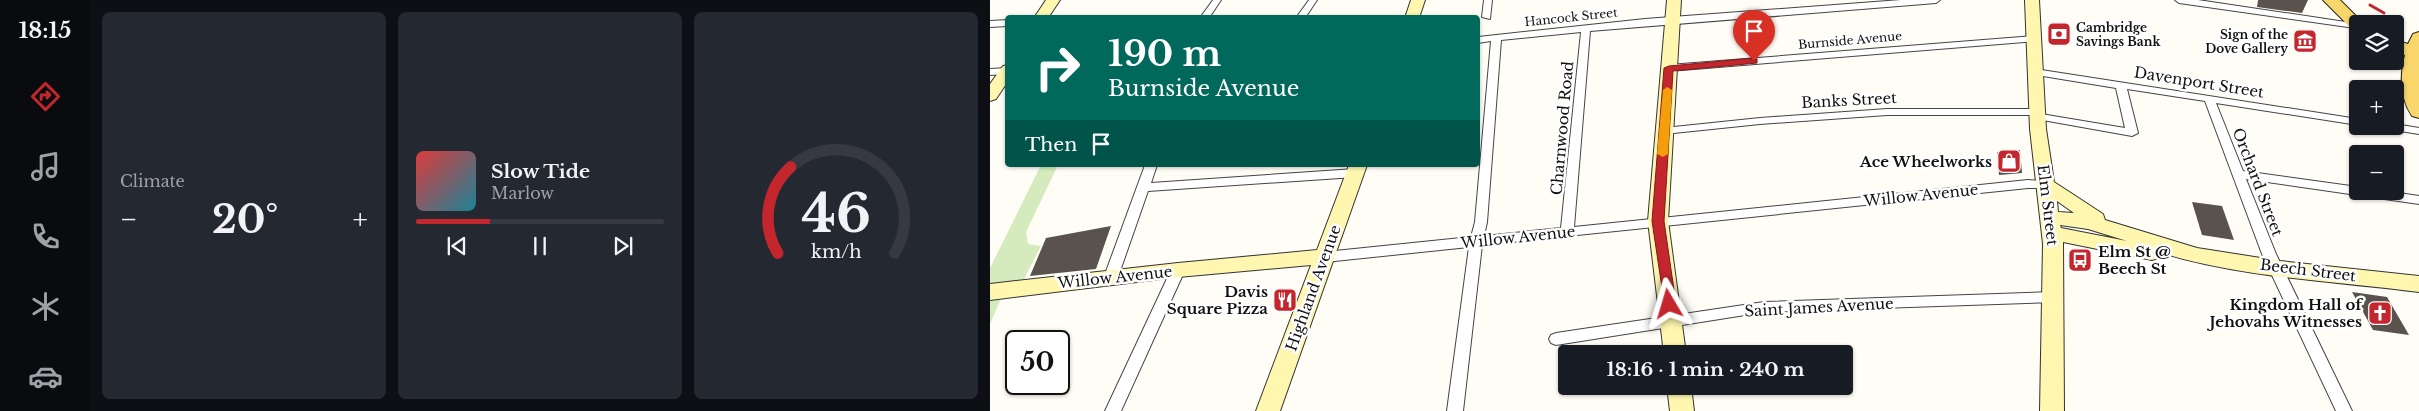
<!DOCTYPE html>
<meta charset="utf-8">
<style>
:root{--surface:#171b24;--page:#242831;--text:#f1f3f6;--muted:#9ea1a6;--line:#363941;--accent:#c4262e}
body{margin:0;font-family:"Libre Baskerville",serif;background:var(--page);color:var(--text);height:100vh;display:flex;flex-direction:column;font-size:19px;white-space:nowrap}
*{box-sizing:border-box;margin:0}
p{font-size:16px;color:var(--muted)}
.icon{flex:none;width:28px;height:28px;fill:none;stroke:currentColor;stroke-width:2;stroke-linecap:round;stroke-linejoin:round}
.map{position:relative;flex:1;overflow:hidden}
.drawer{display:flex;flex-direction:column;gap:12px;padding:12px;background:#0d0f14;width:900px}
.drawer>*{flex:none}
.banner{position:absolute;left:15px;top:15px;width:475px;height:152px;border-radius:5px;box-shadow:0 1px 4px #0004;background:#00695c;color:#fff;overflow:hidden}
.fabs{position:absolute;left:1359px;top:15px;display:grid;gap:10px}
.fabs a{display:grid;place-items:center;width:55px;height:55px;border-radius:5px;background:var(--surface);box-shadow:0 1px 4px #0004;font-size:25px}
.speed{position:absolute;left:15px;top:330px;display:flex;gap:10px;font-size:25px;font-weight:700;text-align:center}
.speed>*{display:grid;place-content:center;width:65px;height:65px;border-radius:50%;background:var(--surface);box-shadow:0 1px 4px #0004;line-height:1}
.speed .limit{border:2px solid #111;border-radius:8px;background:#fff;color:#111}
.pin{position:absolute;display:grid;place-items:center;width:42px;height:42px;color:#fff;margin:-51px -21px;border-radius:50% 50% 50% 0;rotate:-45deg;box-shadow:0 0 5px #0007}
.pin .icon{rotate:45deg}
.me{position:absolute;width:55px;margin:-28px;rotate:353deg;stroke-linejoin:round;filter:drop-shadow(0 0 4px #0008)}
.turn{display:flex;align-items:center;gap:18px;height:105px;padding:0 20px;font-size:22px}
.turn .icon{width:65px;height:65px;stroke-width:2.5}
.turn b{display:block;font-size:35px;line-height:42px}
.then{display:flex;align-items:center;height:48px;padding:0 20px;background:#0003;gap:10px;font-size:19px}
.big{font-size:38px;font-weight:700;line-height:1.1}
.drawer .card{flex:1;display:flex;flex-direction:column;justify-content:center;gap:8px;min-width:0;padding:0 18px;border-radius:8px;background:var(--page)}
.drawer .dial{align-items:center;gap:0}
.dial svg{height:130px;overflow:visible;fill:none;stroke:var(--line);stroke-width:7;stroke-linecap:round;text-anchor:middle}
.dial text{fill:var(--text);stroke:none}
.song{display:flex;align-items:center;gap:15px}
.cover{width:60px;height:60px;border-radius:8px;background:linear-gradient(135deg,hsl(0 70% 55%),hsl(190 70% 35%))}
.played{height:5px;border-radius:2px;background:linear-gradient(90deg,var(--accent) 30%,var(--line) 30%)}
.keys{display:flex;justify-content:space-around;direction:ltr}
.heat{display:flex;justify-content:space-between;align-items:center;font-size:28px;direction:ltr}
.drawer .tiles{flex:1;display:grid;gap:12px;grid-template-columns:repeat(3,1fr)}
.trip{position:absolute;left:568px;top:345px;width:295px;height:50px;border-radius:5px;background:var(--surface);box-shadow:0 1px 4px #0004;font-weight:700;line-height:50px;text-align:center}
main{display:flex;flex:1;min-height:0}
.tab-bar{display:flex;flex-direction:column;width:90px;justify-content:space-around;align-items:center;background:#090b0e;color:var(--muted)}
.tab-bar .icon{width:35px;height:35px}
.tab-bar .active{color:var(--accent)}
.tab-bar b{font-size:22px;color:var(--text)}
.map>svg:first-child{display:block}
.green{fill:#d5ebbd}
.building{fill:#5a524d}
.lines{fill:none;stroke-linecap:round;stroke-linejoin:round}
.street-casing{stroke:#444;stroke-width:2}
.secondary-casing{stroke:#333;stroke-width:2}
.primary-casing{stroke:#222;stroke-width:2}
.street{fill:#fff;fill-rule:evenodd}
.secondary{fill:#fff6b0;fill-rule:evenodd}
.primary{fill:#f9d66b;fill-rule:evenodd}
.rail{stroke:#c4262e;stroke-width:3}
.route{fill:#c4262e;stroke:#7f191e}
.slow{fill:#f59e0b}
.labels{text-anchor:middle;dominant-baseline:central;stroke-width:5;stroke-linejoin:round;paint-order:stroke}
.far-street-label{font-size:12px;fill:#111;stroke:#fff}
.far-poi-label{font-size:12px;font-weight:bold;fill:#111;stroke:#fff;text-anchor:start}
.street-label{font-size:15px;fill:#111;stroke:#fff}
.poi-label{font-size:15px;font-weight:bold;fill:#111;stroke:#fff;text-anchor:end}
</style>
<main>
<nav class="tab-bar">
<b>18:15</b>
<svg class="icon active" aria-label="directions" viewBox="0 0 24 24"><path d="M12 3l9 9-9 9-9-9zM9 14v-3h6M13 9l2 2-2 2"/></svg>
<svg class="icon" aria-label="music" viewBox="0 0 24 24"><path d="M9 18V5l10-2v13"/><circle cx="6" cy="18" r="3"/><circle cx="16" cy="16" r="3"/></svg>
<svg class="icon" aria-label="phone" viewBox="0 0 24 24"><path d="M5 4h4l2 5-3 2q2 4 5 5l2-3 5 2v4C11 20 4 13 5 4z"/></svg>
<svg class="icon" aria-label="climate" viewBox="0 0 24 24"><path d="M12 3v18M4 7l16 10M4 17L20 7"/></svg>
<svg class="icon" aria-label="car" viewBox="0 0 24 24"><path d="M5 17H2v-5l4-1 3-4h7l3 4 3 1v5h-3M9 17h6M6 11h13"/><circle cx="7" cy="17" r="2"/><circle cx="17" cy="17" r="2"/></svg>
</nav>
<section class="drawer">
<div class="tiles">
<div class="card"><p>Climate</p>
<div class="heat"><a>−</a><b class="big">20°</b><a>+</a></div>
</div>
<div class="card">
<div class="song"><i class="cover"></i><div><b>Slow Tide</b><p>Marlow</p></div></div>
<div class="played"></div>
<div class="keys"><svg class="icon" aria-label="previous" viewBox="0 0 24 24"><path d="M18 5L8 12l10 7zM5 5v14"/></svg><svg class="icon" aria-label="pause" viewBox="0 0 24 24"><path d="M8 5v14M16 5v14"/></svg><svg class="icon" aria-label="next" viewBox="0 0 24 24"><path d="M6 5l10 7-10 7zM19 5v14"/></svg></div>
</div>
<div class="card dial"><svg viewBox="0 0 100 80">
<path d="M14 69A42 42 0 1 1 86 69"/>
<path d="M14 69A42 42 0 0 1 22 16" stroke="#c4262e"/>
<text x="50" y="56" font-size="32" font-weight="700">46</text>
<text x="50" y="72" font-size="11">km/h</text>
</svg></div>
</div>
</section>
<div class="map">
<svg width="1429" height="411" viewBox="0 0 1429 411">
<rect width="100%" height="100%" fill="#fffdf5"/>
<!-- green -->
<polygon class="green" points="51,165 68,165 36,232 38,244 51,246 34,279 18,282 0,324 0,268"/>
<!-- building -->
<g class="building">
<polygon points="1268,0 1318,0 1312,13 1267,7"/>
<polygon points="1030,150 1032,173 1009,175 1007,152"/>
<polygon points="1202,202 1232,206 1244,240 1212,235"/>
<polygon points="121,226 106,269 40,276 56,238"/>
<polygon points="1362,292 1397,297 1419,335 1383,330"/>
</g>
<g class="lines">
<!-- street casing -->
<g class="street-casing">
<g id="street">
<polygon points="223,0 231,0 219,18 210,18"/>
<polygon points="319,0 327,0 315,18 306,18"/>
<polygon points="494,0 502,0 500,19 492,17"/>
<path d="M911 0H950L946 3 600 31 584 227 1038 180 1060 182 1062 185 1060 188H1038L492 245 473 411H457L479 247 335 262 330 260 328 257 330 254 335 252 481 237 485 222 501 41 488 43V37L655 19ZM591 32 571 228 494 236 497 222 511 40Z"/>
<polygon points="1185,0 1208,0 1369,24 1365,28 1189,3"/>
<polygon points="18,20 18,26 0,27 0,21"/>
<polygon points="1044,36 1049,39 1047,41 679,71 674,68 679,65"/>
<polygon points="18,68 18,74 0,75 0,69"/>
<polygon points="1045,69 1368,119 1368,125 1226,103 1253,171 1368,187 1368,191 1396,191 1429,196 1429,204 1256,179 1286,254 1362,411 1346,411 1272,254 1215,101 1137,89 1148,133 1142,136 1047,119 1043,118 1042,115 897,115 770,124 674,134 668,131 674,128 770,118 897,109 1047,109 1051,110 1051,114 1135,128 1126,88 1041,74 1041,70"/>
<polygon points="1405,124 1429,128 1429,134 1397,129 1392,126 1405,126"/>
<polygon points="155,165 167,165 161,183 365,169 371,173 365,177 158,191 128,277 126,281 116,281 114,277"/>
<polygon points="188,265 193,266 195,270 131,411 115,411 181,270 183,266"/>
<polygon points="1063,292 1068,293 1070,297 1068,301 1063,302 774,312 566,345 561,343 559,339 561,335 566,333 774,302"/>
</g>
</g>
<!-- secondary casing -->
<g class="secondary-casing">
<g id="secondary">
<polygon points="56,0 70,0 58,18 44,18"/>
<polygon points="421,0 435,0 429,18 415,18"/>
<polygon points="677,0 691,0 678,221 696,354 674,354 658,221"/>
<path d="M1035 0H1049L1056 129 1064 182 1113 214 1115 220 1207 248 1290 261 1429 276V292C1344 281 1254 278 1172 253L1169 258 1162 260 1073 242 1074 411H1050L1053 244 1040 129ZM1067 201 1084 213 1068 212ZM1070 225 1098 229 1137 241 1071 228Z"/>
<polygon points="18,65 18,81 6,99 0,101 0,84 13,66"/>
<polygon points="359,165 377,165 290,411 266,411 321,265 188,277 0,300 0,284 188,263 327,250"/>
<polygon points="677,386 701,386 704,411 680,411"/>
</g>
</g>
<!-- primary casing -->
<g class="primary-casing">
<g id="primary">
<polygon points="1333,0 1350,0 1374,24 1368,24 1368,31 1362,29"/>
<path d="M1429 32V118L1422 116C1410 98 1410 75 1415 55L1405 51V40L1418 44 1423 34Z"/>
</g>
</g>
<!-- street -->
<use href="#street" class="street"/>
<!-- secondary -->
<use href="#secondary" class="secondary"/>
<!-- primary -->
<use href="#primary" class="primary"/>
<!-- rail -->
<polyline class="rail" points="1380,5 1394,13"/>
</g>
<!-- route -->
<polygon class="route" points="764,58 767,59 767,63 683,71 674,221 686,304 679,309 675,308 662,221 674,68 679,66"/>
<!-- slow -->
<polygon class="slow" points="677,87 682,90 678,154 673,157 667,154 673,90"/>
<!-- icons -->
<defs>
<g id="bank-square" transform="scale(1.25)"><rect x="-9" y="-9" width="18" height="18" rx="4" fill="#c4262e" stroke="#fff"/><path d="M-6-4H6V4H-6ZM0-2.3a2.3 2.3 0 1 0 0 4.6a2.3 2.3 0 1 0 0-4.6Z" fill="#fff"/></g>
<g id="museum-square" transform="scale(1.25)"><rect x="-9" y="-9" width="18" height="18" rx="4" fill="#c4262e" stroke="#fff"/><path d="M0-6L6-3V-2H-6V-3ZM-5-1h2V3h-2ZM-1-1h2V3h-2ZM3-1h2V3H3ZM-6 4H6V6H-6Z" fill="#fff"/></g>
<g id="shop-square" transform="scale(1.25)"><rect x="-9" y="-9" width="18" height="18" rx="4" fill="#c4262e" stroke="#fff"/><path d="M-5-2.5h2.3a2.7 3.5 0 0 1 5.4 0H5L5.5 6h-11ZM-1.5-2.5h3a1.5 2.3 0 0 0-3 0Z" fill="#fff"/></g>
<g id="bus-square" transform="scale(1.25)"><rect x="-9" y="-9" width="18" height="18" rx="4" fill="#c4262e" stroke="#fff"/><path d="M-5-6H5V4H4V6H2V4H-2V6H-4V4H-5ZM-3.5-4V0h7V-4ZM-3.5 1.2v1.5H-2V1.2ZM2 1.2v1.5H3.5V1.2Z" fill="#fff"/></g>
<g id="restaurant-square" transform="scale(1.25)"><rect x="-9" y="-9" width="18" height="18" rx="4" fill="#c4262e" stroke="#fff"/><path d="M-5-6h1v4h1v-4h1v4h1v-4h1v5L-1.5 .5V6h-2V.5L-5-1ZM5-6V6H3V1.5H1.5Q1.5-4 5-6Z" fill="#fff"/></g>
<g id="church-square" transform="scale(1.25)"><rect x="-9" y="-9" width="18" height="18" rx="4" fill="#c4262e" stroke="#fff"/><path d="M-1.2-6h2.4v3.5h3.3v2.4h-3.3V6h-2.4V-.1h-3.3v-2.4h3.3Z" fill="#fff"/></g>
</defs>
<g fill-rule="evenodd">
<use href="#bank-square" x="1069" y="34"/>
<use href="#museum-square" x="1315" y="41"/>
<use href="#shop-square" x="1019" y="161"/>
<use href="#bus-square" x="1090" y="260"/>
<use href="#restaurant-square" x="295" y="300"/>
<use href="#church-square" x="1390" y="313"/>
</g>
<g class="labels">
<!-- far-street labels -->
<g class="far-street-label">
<text transform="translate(581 17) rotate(-6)">Hancock Street</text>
<text transform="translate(860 40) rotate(-5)">Burnside Avenue</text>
</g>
<!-- far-poi labels -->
<g class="far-poi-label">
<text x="1086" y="27">Cambridge<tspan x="1086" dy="14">Savings Bank</tspan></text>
<text x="1298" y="34" text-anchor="end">Sign of the<tspan x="1298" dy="14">Dove Gallery</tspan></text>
</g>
<!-- street labels -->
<g class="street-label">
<text transform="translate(1209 82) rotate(9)">Davenport Street</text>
<text transform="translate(859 100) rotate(-3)">Banks Street</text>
<text transform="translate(572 128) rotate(-85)">Charnwood Road</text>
<text transform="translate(1268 182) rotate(69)">Orchard Street</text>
<text transform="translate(931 195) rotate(-6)">Willow Avenue</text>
<text transform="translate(1058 205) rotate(83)">Elm Street</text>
<text transform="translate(528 237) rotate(-6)">Willow Avenue</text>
<text transform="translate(1318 270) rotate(7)">Beech Street</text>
<text transform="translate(125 277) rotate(-6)">Willow Avenue</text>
<text transform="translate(323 288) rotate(-70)">Highland Avenue</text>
<text transform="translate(829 307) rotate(-3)">Saint James Avenue</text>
</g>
<!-- poi labels -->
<g class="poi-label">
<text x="1002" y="161">Ace Wheelworks</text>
<text x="1108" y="251" text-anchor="start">Elm St @<tspan x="1108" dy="17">Beech St</tspan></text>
<text x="278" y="291">Davis<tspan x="278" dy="17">Square Pizza</tspan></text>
<text x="1372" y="304">Kingdom Hall of<tspan x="1372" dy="17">Jehovahs Witnesses</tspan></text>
</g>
</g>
</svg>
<div class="fabs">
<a><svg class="icon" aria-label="layers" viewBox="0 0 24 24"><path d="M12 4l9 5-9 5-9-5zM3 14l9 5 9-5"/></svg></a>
<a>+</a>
<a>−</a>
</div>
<div class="speed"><div class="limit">50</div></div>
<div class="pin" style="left:764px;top:61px;background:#d93025"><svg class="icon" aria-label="arrive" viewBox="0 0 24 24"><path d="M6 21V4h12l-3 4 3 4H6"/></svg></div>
<svg class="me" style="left:679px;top:304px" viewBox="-20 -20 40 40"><path d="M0-17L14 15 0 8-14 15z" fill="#c4262e" stroke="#fff" stroke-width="4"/></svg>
<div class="trip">18:16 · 1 min · 240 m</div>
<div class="banner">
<div class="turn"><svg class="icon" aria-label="right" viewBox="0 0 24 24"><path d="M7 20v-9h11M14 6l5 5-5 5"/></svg><div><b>190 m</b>Burnside Avenue</div></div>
<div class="then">Then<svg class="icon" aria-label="arrive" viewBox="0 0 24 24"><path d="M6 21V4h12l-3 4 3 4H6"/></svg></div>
</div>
</div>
</main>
